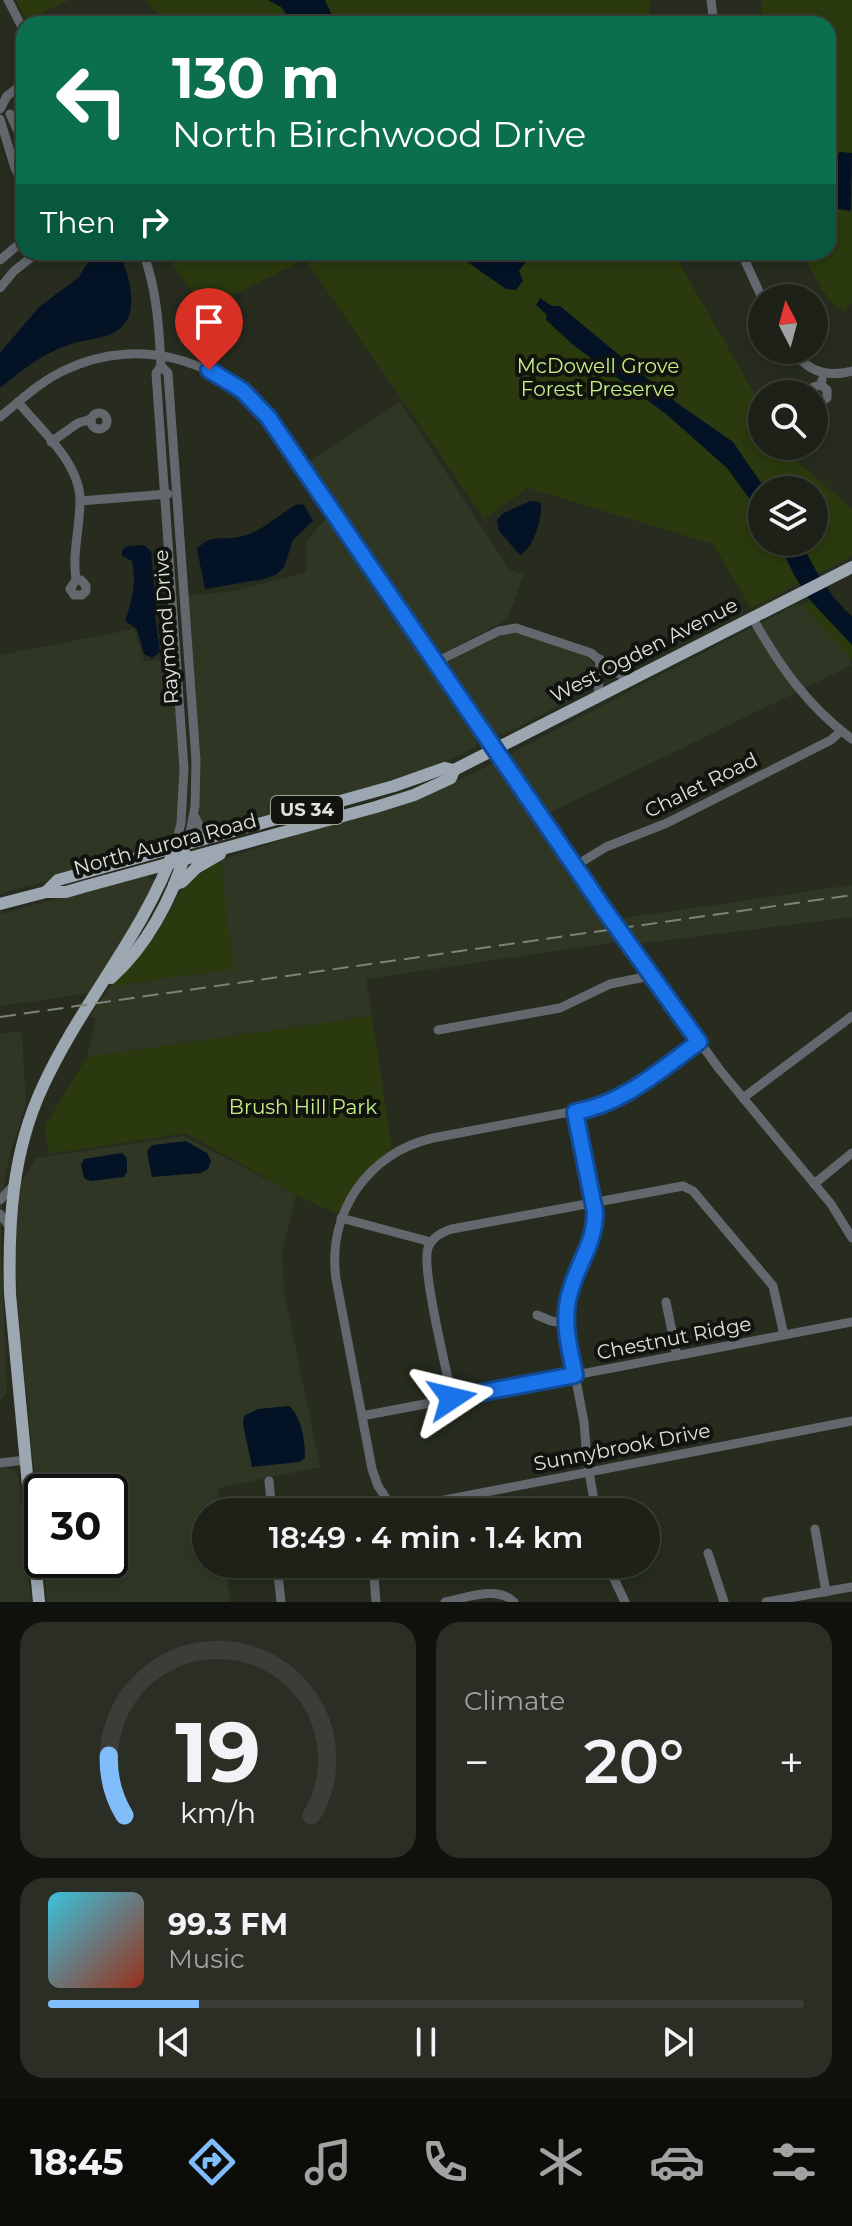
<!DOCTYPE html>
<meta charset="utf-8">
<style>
:root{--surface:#1d2117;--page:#2a2e24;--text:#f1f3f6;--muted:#a0a3a1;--line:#3b3e36;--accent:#81bdfa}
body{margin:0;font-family:Montserrat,sans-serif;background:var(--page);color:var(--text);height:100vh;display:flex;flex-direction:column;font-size:30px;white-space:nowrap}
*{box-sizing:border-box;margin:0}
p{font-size:26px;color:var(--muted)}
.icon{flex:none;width:44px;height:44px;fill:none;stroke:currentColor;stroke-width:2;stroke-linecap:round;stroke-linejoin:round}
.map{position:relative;height:1602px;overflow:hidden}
.drawer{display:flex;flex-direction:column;gap:20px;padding:20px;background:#10120d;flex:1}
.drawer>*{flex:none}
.banner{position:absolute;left:16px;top:16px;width:820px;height:244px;border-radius:24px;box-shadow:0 4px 12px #0003,0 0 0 2px var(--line);background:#0b6e4f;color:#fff;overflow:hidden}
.needle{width:52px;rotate:354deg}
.controls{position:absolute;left:748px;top:284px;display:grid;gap:16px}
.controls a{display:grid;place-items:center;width:80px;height:80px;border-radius:50%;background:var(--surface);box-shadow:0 4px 12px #0003,0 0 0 2px var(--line);font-size:40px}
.speed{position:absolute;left:24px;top:1474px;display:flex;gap:16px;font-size:40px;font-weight:700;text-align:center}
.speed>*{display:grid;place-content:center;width:104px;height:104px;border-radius:50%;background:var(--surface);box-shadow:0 4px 12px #0003,0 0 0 2px var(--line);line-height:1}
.speed .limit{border:4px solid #111;border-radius:12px;background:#fff;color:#111}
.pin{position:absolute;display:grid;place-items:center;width:68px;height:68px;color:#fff;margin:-82px -34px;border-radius:50% 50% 50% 0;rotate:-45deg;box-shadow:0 0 8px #0007}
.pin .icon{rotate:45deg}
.me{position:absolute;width:88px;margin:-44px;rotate:80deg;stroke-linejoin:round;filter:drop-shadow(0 0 6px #0008)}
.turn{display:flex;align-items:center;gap:28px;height:168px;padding:0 24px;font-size:36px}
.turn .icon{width:104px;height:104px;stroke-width:2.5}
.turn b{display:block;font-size:56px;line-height:68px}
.then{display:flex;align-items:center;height:76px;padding:0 24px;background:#0003;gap:16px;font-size:30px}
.big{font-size:60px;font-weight:600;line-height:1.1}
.drawer .widget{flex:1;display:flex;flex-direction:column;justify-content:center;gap:12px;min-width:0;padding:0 28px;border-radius:24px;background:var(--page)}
.drawer .dial{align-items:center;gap:0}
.dial svg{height:208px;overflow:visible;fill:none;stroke:var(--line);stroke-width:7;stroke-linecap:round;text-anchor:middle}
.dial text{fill:var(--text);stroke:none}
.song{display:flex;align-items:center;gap:24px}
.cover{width:96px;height:96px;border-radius:12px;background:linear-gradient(135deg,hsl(190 70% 55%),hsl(10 70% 35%))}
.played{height:8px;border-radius:4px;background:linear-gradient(90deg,var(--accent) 20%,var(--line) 20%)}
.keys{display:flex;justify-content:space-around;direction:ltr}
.heat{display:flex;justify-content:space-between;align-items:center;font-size:44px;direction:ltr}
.drawer .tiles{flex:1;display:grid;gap:20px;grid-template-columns:1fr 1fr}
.widget:last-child{grid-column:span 2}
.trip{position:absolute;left:192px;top:1498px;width:468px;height:80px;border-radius:40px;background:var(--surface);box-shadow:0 4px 12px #0003,0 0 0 2px var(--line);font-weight:600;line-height:80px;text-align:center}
.tabs{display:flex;height:128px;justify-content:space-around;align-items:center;background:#0c0d09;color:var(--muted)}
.tabs .icon{width:56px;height:56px}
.tabs .active{color:var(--accent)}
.tabs b{font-size:36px;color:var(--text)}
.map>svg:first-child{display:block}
.built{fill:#2f3724}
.green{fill:#2b3a0e;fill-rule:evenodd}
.water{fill:#031325}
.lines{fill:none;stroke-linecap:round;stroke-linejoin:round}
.minor{stroke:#63686e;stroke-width:9}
.major{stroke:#9ca7b2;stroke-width:12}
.rail{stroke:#7e8378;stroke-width:2;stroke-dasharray:16 8;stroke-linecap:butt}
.route-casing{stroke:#114b97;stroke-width:20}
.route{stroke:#1a73e8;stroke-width:14}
.labels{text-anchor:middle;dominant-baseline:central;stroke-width:8;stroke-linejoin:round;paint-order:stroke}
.shield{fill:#11130e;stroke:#a0a49c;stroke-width:2}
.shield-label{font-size:18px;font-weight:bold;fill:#dee2d9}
.park-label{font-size:20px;fill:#c6ef87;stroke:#11130e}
.street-label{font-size:20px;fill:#dee2d9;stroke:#11130e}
</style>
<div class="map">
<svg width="852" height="1602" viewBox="0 0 852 1602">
<rect width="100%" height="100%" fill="#272c1f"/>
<!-- built -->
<g class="built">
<polygon points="400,402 510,570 524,574 507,620 436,657 306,463"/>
<polygon points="329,515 474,729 477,740 476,746 426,772 218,829 205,829 199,817 200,772 188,596 235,591 306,572 307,541"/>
<polygon points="797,604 801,605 847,654 852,665 547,814 510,762 509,756 515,751"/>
<polygon points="134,629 144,661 173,659 181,766 175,836 170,845 0,894 0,655"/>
<polygon points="515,631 586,656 596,667 595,686 505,734 497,735 483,724 447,672 446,666 450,661 504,634"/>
<polygon points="492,764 500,767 617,942 366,979 372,1016 87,1057 96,1017 89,1017 111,986 233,969 220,860 447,786"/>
<polygon points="146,875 157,883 91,993 0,1006 0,914"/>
<polygon points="852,885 852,917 635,944 617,919"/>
<polygon points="22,1031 26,1104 10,1154 2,1193 1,1247 7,1394 0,1400 0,1034"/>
<polygon points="184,1136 296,1195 282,1252 284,1291 320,1467 218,1488 220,1512 206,1512 206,1564 226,1564 230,1602 47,1602 43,1560 110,1560 110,1492 42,1492 42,1549 17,1300 15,1229 19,1187 36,1158"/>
<polygon points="4,1467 15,1470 19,1479 31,1602 0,1602 0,1468"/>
</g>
<!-- green -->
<g class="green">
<polygon points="16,0 70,0 26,20"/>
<polygon points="146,0 649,0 651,24 163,24"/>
<polygon points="761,0 852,0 852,303 844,312 829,301 801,252 828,252 828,24 763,24"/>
<path d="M163 252H676L678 261 762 407V446H785L790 455 852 509V556L751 608 713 544 528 488 484 518 305 259 205 309ZM762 490H814V542H762Z"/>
<polygon points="810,600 852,645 852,660 801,605"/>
<polygon points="220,860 234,969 111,986 158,931 185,884"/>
<path d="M372 1016 392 1150C367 1166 350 1186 338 1214L296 1195 186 1133 49 1154 45 1130 46 1124 87 1057Z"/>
</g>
<!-- water -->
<g class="water">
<polygon points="268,0 325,0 336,24 293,24 281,7"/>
<polygon points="840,152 852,153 851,211 838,209 828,199 828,160"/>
<path d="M94 252H119L121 256C130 281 143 320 111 334 97 340 78 340 63 347 39 356 20 372 0 388V353L39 307 79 277Z"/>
<polygon points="453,252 533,252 519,271 523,281 516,290 506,289"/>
<polygon points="540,298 552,306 560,306 677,403 733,442 766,490 762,490 762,516 727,468 666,414 572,344 546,320 547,315 536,305"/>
<path d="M530 501 540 502C545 513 532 551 520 555L499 531 497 520 502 514Z"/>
<path d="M298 504 304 505 313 521 293 540 284 567 277 574 264 579 205 589 197 549C212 532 223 542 243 536 263 531 280 513 298 504Z"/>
<path d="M778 542H800C815 568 829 597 852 616V645L810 600 794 575Z"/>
<path d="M144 545 151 551 156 609 155 616 160 652 152 658 144 654 137 629 125 621C132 601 137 582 132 561L122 556V550L127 546Z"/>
<polygon points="186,1141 207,1153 211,1161 208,1169 201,1173 152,1177 147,1152 149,1148 153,1145"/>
<polygon points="122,1153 127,1158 127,1172 124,1177 90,1181 84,1178 81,1165 84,1159"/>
<path d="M289 1406C302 1417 305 1442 305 1458L299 1462 252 1467 243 1424 244 1416 258 1409Z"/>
</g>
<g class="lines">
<!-- minor -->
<g class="minor">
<polyline points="8,0 24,31"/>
<polyline points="711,0 714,24"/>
<polyline points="0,109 7,96 16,89"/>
<polyline points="10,114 24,145"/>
<polyline points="0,119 15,168 24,185"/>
<path d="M143 252C157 290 159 327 161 366L156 373 184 769 181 823 175 847"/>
<polyline points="741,252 762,298"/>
<polyline points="0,260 24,240"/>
<polyline points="0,288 14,271 38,252"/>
<path d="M793 350C807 371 827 378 852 371"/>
<polyline points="161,366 168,373 196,761 195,806 188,843"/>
<polyline points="810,394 813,387 821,385 822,380"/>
<polyline points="814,401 821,402 827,398 827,390 821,385"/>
<path d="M18 402C40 429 80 463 80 500 80 527 72 553 76 580L70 589 74 595H82L86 591V586L81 580H76"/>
<circle cx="99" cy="421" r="8"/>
<path d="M0 417C21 400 41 381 65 370 143 333 230 362 278 431L620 933 720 1070 831 1204 852 1238"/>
<polyline points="51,442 78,423 91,419"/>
<polyline points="80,501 168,494"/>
<path d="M752 617C779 665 807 706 852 739"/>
<polyline points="434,663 499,631 516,628 591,653 611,670 630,679"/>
<polyline points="598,696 600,659"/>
<polyline points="195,817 202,831 219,830"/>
<polyline points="575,866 606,847 667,823 831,740 841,731"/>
<polyline points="438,1030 560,1008 610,984 650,976"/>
<polyline points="743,1098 852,1016"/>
<polyline points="575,1112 595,1227 591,1245 571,1286 565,1323 584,1422 587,1460 596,1512"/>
<polyline points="814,1184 852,1153"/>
<polyline points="0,1200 13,1186"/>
<polyline points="0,1214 10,1227"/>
<polyline points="341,1218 431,1242"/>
<polyline points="666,1302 677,1356"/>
<polyline points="537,1315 551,1321 565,1323"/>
<path d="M452 1398C447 1371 421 1268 428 1248 432 1237 442 1232 452 1229L683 1186 693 1191 773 1286 784 1335"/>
<polyline points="362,1416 852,1322"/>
<polyline points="0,1463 25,1460"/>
<polyline points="269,1481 272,1512"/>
<path d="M395 1512 378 1486 372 1469 336 1279C327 1212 368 1153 433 1138L601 1106 638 1087 699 1042"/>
<polyline points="400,1512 419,1505 852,1421"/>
<polyline points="815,1529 826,1592"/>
<polyline points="708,1553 724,1602"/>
<polyline points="277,1564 281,1602"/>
<polyline points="373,1564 376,1602"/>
<polyline points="607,1564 625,1602"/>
<path d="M445 1602C466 1598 497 1585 514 1602"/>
<polyline points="766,1602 852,1587"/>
</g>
<!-- major -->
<g class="major">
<polyline points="174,885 182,882 196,868 220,854"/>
<polyline points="46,892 58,880 394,786 445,768 454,770 852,567"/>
<polyline points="0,904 46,892 66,892 83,887 376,807 414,795 451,778 454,770"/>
<path d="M111 978C146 947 172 899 185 854"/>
<path d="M39 1602 10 1294C8 1222 12 1152 43 1086 81 1003 144 934 175 847"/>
</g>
<!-- rail -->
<polyline class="rail" points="0,1017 852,895"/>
</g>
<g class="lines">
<!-- route casing -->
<g class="route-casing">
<path id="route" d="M209 370 242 390 268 417 606 912 699 1042C660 1070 623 1104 575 1112L595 1212C595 1243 579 1261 571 1289 561 1318 569 1346 575 1375L452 1398"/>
</g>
<!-- route -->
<use href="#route" class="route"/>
</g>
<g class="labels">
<!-- shield labels -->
<rect class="shield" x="271" y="796" width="72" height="28" rx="6"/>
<g class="shield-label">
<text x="307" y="810">US 34</text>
</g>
<!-- park labels -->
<g class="park-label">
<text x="598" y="366">McDowell Grove<tspan x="598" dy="23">Forest Preserve</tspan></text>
<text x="303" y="1107">Brush Hill Park</text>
</g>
<!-- street labels -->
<g class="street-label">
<text transform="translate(166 627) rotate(-94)">Raymond Drive</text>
<text transform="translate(644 650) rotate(-27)">West Ogden Avenue</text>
<text transform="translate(701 785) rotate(-26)">Chalet Road</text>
<text transform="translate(165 844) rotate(-15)">North Aurora Road</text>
<text transform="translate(674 1338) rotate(-11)">Chestnut Ridge</text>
<text transform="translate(622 1447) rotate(-11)">Sunnybrook Drive</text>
</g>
</g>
</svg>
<div class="controls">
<a><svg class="needle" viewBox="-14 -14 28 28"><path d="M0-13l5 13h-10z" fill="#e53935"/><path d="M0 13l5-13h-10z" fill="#a0a3a1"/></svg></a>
<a><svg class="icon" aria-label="search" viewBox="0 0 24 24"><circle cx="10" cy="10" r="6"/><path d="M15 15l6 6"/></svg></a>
<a><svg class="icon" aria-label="layers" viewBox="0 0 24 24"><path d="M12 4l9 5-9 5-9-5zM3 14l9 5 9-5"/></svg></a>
</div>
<div class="speed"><div class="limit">30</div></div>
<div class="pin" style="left:209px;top:370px;background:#d93025"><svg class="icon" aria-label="arrive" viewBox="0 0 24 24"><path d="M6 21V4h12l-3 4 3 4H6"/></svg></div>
<svg class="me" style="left:452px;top:1398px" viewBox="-20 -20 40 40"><path d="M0-17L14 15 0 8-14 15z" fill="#1a73e8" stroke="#fff" stroke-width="4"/></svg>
<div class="trip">18:49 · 4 min · 1.4 km</div>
<div class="banner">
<div class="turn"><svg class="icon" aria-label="left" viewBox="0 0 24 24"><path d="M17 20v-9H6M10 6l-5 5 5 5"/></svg><div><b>130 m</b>North Birchwood Drive</div></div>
<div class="then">Then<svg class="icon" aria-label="right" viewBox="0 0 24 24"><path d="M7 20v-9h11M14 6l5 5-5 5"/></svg></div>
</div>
</div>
<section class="drawer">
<div class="tiles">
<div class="widget dial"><svg viewBox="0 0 100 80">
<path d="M14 69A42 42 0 1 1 86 69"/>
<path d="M14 69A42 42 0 0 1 8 46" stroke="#81bdfa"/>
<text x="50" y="56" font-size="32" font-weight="700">19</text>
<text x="50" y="72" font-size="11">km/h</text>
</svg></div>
<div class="widget"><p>Climate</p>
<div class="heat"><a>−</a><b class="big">20°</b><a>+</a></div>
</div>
<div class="widget">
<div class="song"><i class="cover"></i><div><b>99.3 FM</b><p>Music</p></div></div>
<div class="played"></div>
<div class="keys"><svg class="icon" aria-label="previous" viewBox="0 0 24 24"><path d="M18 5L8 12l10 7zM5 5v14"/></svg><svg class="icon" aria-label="pause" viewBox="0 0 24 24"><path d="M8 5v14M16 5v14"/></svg><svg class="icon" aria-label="next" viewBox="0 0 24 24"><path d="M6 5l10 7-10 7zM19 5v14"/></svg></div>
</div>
</div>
</section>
<nav class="tabs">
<b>18:45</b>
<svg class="icon active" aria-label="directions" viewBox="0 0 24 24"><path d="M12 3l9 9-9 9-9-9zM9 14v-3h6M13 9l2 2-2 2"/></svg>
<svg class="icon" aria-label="music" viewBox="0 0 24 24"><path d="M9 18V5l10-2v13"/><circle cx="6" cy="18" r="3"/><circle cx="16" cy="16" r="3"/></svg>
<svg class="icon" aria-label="phone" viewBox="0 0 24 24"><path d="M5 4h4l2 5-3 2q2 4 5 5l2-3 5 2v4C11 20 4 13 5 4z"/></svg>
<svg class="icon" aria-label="climate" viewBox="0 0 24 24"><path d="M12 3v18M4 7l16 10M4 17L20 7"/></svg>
<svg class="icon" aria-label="car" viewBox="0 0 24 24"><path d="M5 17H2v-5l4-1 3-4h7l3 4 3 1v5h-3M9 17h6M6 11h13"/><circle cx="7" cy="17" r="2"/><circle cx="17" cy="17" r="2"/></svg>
<svg class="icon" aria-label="filters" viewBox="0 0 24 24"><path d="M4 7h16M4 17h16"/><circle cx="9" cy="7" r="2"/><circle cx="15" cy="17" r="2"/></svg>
</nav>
